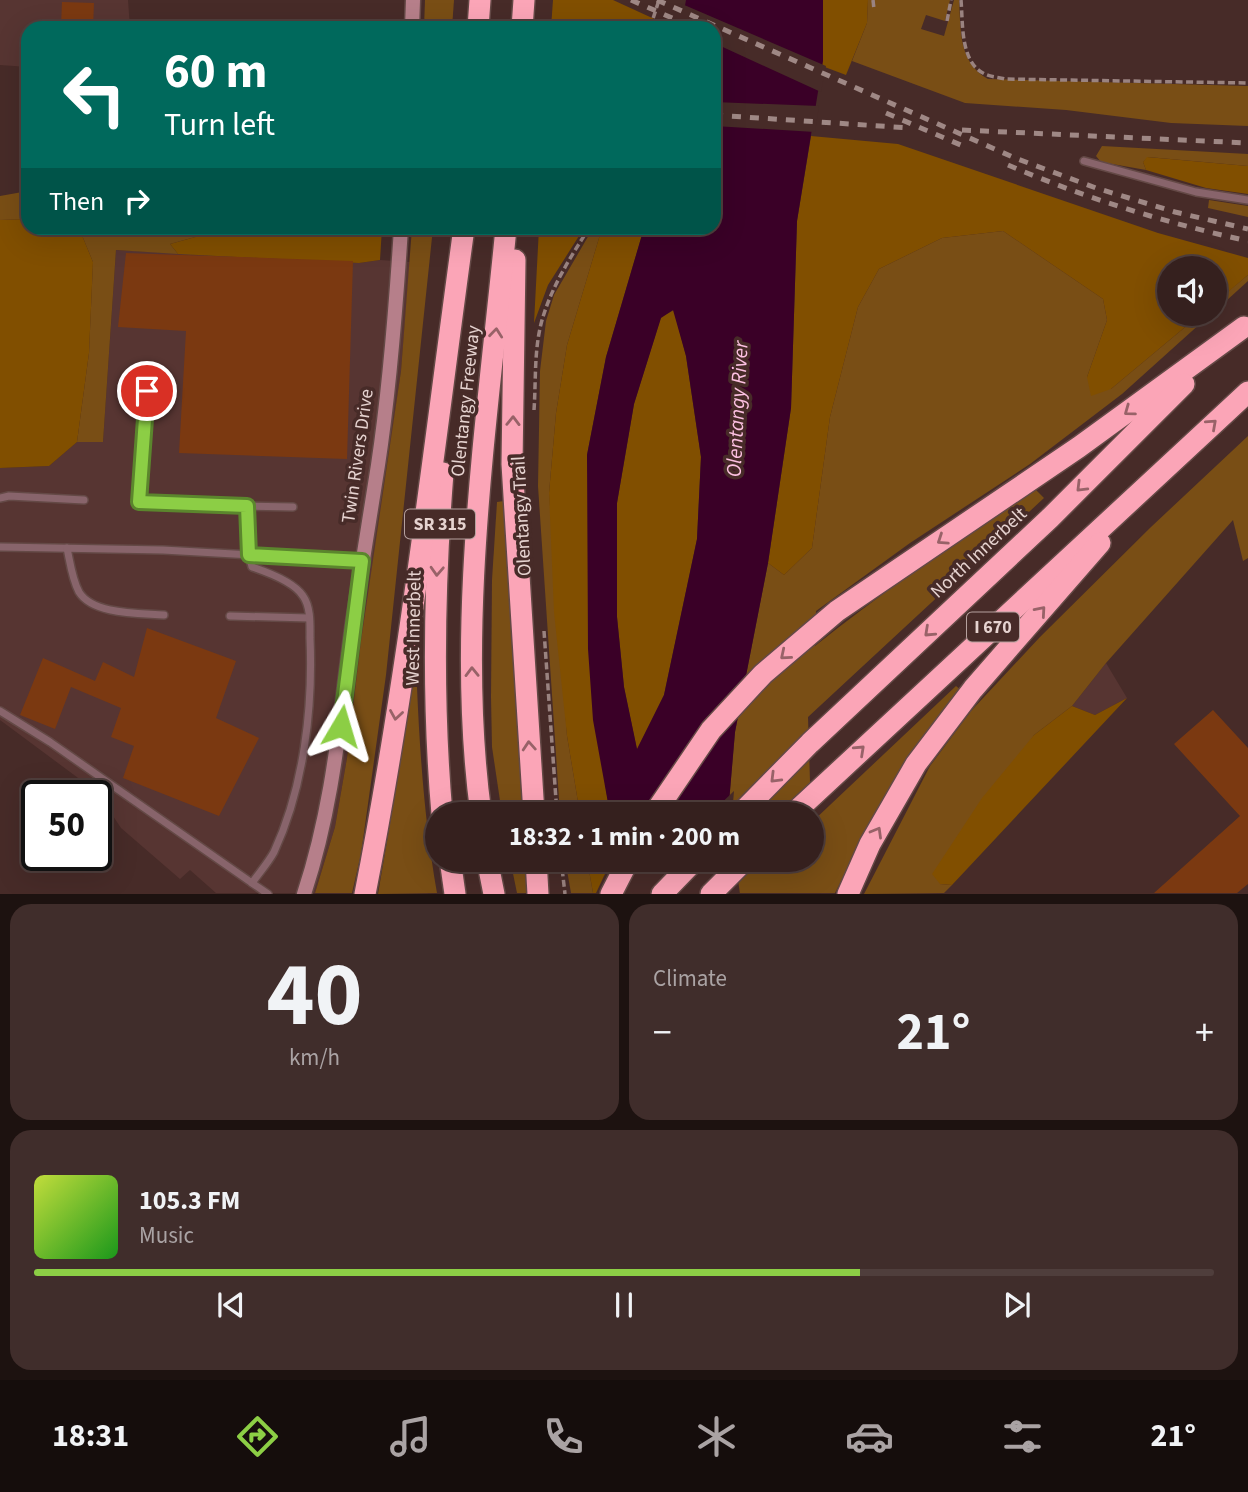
<!DOCTYPE html>
<meta charset="utf-8">
<style>
:root{--surface:#35201e;--page:#402d2b;--text:#f1f3f6;--muted:#aaa3a4;--line:#4f3e3c;--accent:#8cce45}
body{margin:0;font-family:"Source Sans 3",sans-serif;background:var(--page);color:var(--text);height:100vh;display:flex;flex-direction:column;font-size:26px;white-space:nowrap}
*{box-sizing:border-box;margin:0}
p{font-size:23px;color:var(--muted)}
.icon{flex:none;width:38px;height:38px;fill:none;stroke:currentColor;stroke-width:2;stroke-linecap:round;stroke-linejoin:round}
.map{position:relative;height:894px;overflow:hidden}
.sheet{display:flex;flex-direction:column;gap:10px;padding:10px;background:#1d1210;flex:1}
.sheet>*{flex:none}
.banner{position:absolute;left:21px;top:21px;width:700px;height:214px;border-radius:21px;box-shadow:0 7px 28px #0002,0 0 0 2px var(--line);background:#00695c;color:#fff;overflow:hidden}
.fabs{position:absolute;left:1157px;top:256px;display:grid;gap:14px}
.fabs a{display:grid;place-items:center;width:70px;height:70px;border-radius:50%;background:var(--surface);box-shadow:0 7px 28px #0002,0 0 0 2px var(--line);font-size:35px}
.speed{position:absolute;left:21px;top:780px;display:flex;gap:14px;font-size:35px;font-weight:700;text-align:center}
.speed>*{display:grid;place-content:center;width:91px;height:91px;border-radius:50%;background:var(--surface);box-shadow:0 7px 28px #0002,0 0 0 2px var(--line);line-height:1}
.speed .limit{border:4px solid #111;border-radius:10px;background:#fff;color:#111}
.pin{position:absolute;display:grid;place-items:center;width:60px;height:60px;color:#fff;margin:-30px;border:4px solid #fff;border-radius:50%;box-shadow:0 2px 7px #0007}
.me{position:absolute;width:77px;margin:-38px;rotate:7deg;stroke-linejoin:round;filter:drop-shadow(0 0 5px #0008)}
.turn{display:flex;align-items:center;gap:24px;height:147px;padding:0 28px;font-size:32px}
.turn .icon{width:91px;height:91px;stroke-width:2.5}
.turn b{display:block;font-size:49px;line-height:60px}
.then{display:flex;align-items:center;height:66px;padding:0 28px;background:#0003;gap:14px;font-size:26px}
.big{font-size:52px;font-weight:700;line-height:1.1}
.sheet .widget{flex:1;display:flex;flex-direction:column;justify-content:center;gap:10px;min-width:0;padding:0 24px;border-radius:21px;background:var(--page)}
.sheet .dial{align-items:center;gap:0}
.dial b{font-size:91px;line-height:1}
.song{display:flex;align-items:center;gap:21px}
.cover{width:84px;height:84px;border-radius:10px;background:linear-gradient(135deg,hsl(70 70% 55%),hsl(120 70% 35%))}
.played{height:7px;border-radius:4px;background:linear-gradient(90deg,var(--accent) 70%,var(--line) 70%)}
.keys{display:flex;justify-content:space-around;direction:ltr}
.heat{display:flex;justify-content:space-between;align-items:center;font-size:38px;direction:ltr}
.sheet .tiles{flex:1;display:grid;gap:10px;grid-template-columns:1fr 1fr}
.widget:last-child{grid-column:span 2}
.trip{position:absolute;left:425px;top:802px;width:399px;height:70px;border-radius:35px;background:var(--surface);box-shadow:0 7px 28px #0002,0 0 0 2px var(--line);font-weight:700;line-height:70px;text-align:center}
.dock{display:flex;height:112px;justify-content:space-around;align-items:center;background:#150d0c;color:var(--muted)}
.dock .icon{width:49px;height:49px}
.dock .current{color:var(--accent)}
.dock b{font-size:32px;color:var(--text)}
.map>svg:first-child{display:block}
.built{fill:#573532}
.green{fill:#794e15}
.forest{fill:#814f00}
.water{fill:#3a0027;fill-rule:evenodd}
.pier{fill:#472b28}
.building{fill:#7b3911}
.lines{fill:none;stroke-linecap:round;stroke-linejoin:round}
.service-casing{stroke:#644946;stroke-width:10}
.secondary-casing{stroke:#644946;stroke-width:17}
.motorway-casing{stroke:#644946;stroke-width:24}
.path{stroke:#9a8380;stroke-width:3.5;stroke-dasharray:7 3.5;stroke-linecap:butt}
.service{stroke:#88646b;stroke-width:7}
.secondary{stroke:#b67f8a;stroke-width:14}
.motorway{stroke:#fba5b7;stroke-width:21}
.rail{stroke:#9f8885;stroke-width:5;stroke-dasharray:9 9;stroke-linecap:butt}
.oneway{stroke:#986268}
.route-casing{stroke:#5b862d;stroke-width:18}
.route{stroke:#8cce45;stroke-width:12}
.labels{text-anchor:middle;dominant-baseline:central;stroke-width:7;stroke-linejoin:round;paint-order:stroke}
.shield{fill:#472b28;stroke:#b6a19e;stroke-width:2}
.shield-label{font-size:18px;font-weight:bold;fill:#e6d3d0}
.street-label{font-size:19px;fill:#e6d3d0;stroke:#472b28}
.water-label{font-size:21px;font-style:italic;fill:#fdc1e2;stroke:#472b28}
</style>
<div class="map">
<svg width="1248" height="894" viewBox="0 0 1248 894">
<rect width="100%" height="100%" fill="#472b28"/>
<!-- built -->
<g class="built">
<polygon points="0,0 128,0 130,28 28,28 28,67 0,65"/>
<polygon points="116,250 359,263 380,260 410,262 401,371 347,758 335,827 315,893 216,893 190,870 180,879 121,828 97,792 0,720 0,468 49,466 77,442 103,442"/>
<polygon points="1106,663 1127,698 1095,715 1072,706"/>
</g>
<!-- green -->
<g class="green">
<polygon points="425,0 454,0 452,28 424,28"/>
<path d="M868 0H950L945 21 926 15 921 29 944 36 954 0H959C961 30 958 62 988 79L1248 86V126L1171 123 1066 110 965 103 852 61 867 23Z"/>
<polygon points="1102,146 1248,154 1248,166 1148,157 1143,162 1146,170 1101,162 1096,156"/>
<polygon points="28,191 28,219 0,220 0,196"/>
<polygon points="1209,200 1248,206 1248,217 1208,208"/>
<polygon points="79,228 228,228 170,244 178,254 116,250 103,442 77,442 89,353 93,262"/>
<polygon points="412,228 433,228 386,675 361,854 352,893 315,893 335,827 347,758 361,641 401,371"/>
<polygon points="593,228 602,228 567,345 556,413 549,493 567,736 580,814 560,814 538,486 540,371 546,321 554,295"/>
<path d="M1003 231 1103 299 1107 320 1087 377 1111 389 1202 313H1212L1122 394 1030 464 910 543 816 611 815 646C886 589 960 539 1036 490L1044 498 808 717 811 814H728L735 732 768 563 784 575 812 548 830 417 858 307 879 269 942 238Z"/>
<polygon points="1248,275 1248,281 1215,311 1214,303"/>
<polygon points="1248,436 1248,558 1243,561 1233,520 1106,663 1072,706 1034,735 940,884 952,885 944,893 864,894 930,766 971,711 1040,637 1151,527"/>
<polygon points="504,501 525,814 502,814 492,747 491,697 492,580 497,502"/>
<path d="M956 686 961 690C908 752 872 821 835 893H736L731 859H812V822Z"/>
<path d="M409 687H417C420 757 425 825 437 893L378 894 395 794Z"/>
<polygon points="510,859 528,859 530,893 517,893"/>
<polygon points="565,859 587,859 593,893 571,893"/>
</g>
<!-- forest -->
<g class="forest">
<polygon points="553,0 613,0 674,28 551,28"/>
<polygon points="823,0 868,0 867,23 846,75 822,66"/>
<polygon points="811,136 898,144 1158,233 1248,258 1248,275 1215,303 1214,268 1169,268 1169,313 1202,313 1111,389 1091,396 1087,377 1107,320 1103,299 1003,231 942,238 879,269 858,307 830,417 812,548 784,575 768,563 791,408 797,221"/>
<polygon points="1147,157 1248,166 1248,194 1206,188 1146,170 1143,162"/>
<polygon points="28,219 28,228 79,228 93,262 89,353 77,442 49,466 0,468 0,220"/>
<polygon points="228,228 382,228 380,260 359,263 178,254 170,244"/>
<polygon points="539,228 584,228 548,285 534,323"/>
<polygon points="602,228 644,228 606,357 587,455 605,783 610,814 580,814 567,736 554,612 549,493 556,413 567,345"/>
<polygon points="674,310 686,356 701,457 697,539 664,695 637,750 624,687 617,617 617,503 634,404 661,317"/>
<polygon points="1127,698 952,885 940,884 932,874 982,798 1034,735 1072,706 1095,715"/>
<polygon points="587,859 612,859 596,893 593,893"/>
</g>
<!-- water -->
<path class="water" d="M686 0H823V61L797 221 791 408 768 563 735 732 728 814H610L593 720 588 649 587 455 606 357 644 228H714V28H681ZM673 310 686 356 701 457 697 539 664 695 637 749 624 687 617 617V503L634 404 661 318Z"/>
<!-- pier -->
<g class="pier">
<polygon points="682,4 826,66 821,92 714,43 714,28 677,27"/>
<polygon points="714,102 819,106 815,132 714,126"/>
<polygon points="734,791 732,814 710,814"/>
<polygon points="665,859 735,859 740,894 632,893"/>
</g>
<!-- building -->
<g class="building">
<polygon points="62,2 94,3 93,28 61,26"/>
<polygon points="126,253 353,261 347,459 179,453 186,331 118,327"/>
<polygon points="147,628 236,661 216,718 259,738 219,816 123,778 134,746 111,737 121,708 71,687 55,729 20,715 43,658 95,681 103,662 134,677"/>
<polygon points="1213,710 1248,748 1248,884 1237,893 1154,893 1240,816 1174,744"/>
</g>
<g class="lines">
<!-- service casing -->
<g class="service-casing">
<g id="service">
<polyline points="1084,161 1196,192 1248,200"/>
<polyline points="147,391 139,502 247,506"/>
<polyline points="0,498 9,496 84,500"/>
<polyline points="0,547 163,550 362,561"/>
<path d="M67 548C70 562 72 579 79 592 93 615 140 613 164 615"/>
<polyline points="230,616 309,618"/>
<polyline points="0,711 50,742 252,883"/>
<path d="M268 894 252 883C259 873 268 863 274 852 304 787 313 708 310 638 310 625 311 607 303 596 294 582 267 572 252 567L249 555 247 506 293 507"/>
</g>
</g>
<!-- secondary casing -->
<g class="secondary-casing">
<g id="secondary">
<polyline points="412,28 413,0"/>
<path d="M304 894C334 803 340 716 353 622 361 570 370 518 378 465 390 386 396 307 401 228"/>
</g>
</g>
<!-- motorway casing -->
<g class="motorway-casing">
<g id="motorway">
<polyline points="478,28 480,0"/>
<polyline points="522,28 524,0"/>
<polyline points="515,260 512,464 534,814"/>
<path d="M442 814C432 700 434 587 443 473"/>
<path d="M481 814C455 625 488 416 506 228"/>
<polyline points="654,814 711,730 763,674 837,611 1079,447 1244,327"/>
<polyline points="740,814 810,743 1050,518 1184,384"/>
<polyline points="793,814 1248,392"/>
<polyline points="450,859 455,894"/>
<polyline points="487,859 494,894"/>
<polyline points="536,859 538,894"/>
<path d="M365 894C408 676 433 454 463 235"/>
<polyline points="611,894 629,859"/>
<polyline points="662,894 696,859"/>
<polyline points="711,894 746,859"/>
<polyline points="848,894 870,844 916,764 973,689 1100,543"/>
</g>
</g>
<!-- path -->
<g class="path">
<polyline points="873,0 874,9"/>
<path d="M961 0C963 22 960 61 983 73 990 77 998 77 1005 79L1248 83"/>
<polyline points="947,21 951,0"/>
<polyline points="650,28 659,0"/>
<path d="M534 410C536 382 534 352 541 324 550 289 570 258 589 228"/>
<polyline points="544,631 557,814"/>
<polyline points="561,859 565,894"/>
</g>
<!-- service -->
<use href="#service" class="service"/>
<!-- secondary -->
<use href="#secondary" class="secondary"/>
<!-- motorway -->
<use href="#motorway" class="motorway"/>
<!-- rail -->
<g class="rail">
<polyline points="631,0 679,21"/>
<polyline points="657,0 1015,158 1096,188 1175,212 1248,229"/>
<polyline points="886,113 963,146"/>
<polyline points="714,115 910,128"/>
<polyline points="962,130 1248,143"/>
<path d="M1008 165C1085 198 1166 223 1248 241"/>
</g>
</g>
<!-- one-way arrows -->
<defs><path id="oneway-chevron" d="M-2-3.5L2.5 0L-2 3.5" fill="none" stroke-width="1.6" stroke-linecap="round" stroke-linejoin="round" transform="scale(1.75)"/></defs>
<g class="oneway">
<use href="#oneway-chevron" transform="translate(496 333) rotate(-84)"/>
<use href="#oneway-chevron" transform="translate(1129 411) rotate(144)"/>
<use href="#oneway-chevron" transform="translate(513 421) rotate(-89)"/>
<use href="#oneway-chevron" transform="translate(1212 424) rotate(-42)"/>
<use href="#oneway-chevron" transform="translate(1081 487) rotate(135)"/>
<use href="#oneway-chevron" transform="translate(942 540) rotate(146)"/>
<use href="#oneway-chevron" transform="translate(437 571) rotate(93)"/>
<use href="#oneway-chevron" transform="translate(1041 611) rotate(-49)"/>
<use href="#oneway-chevron" transform="translate(929 632) rotate(137)"/>
<use href="#oneway-chevron" transform="translate(785 655) rotate(140)"/>
<use href="#oneway-chevron" transform="translate(472 672) rotate(-91)"/>
<use href="#oneway-chevron" transform="translate(396 715) rotate(99)"/>
<use href="#oneway-chevron" transform="translate(529 746) rotate(-94)"/>
<use href="#oneway-chevron" transform="translate(860 750) rotate(-43)"/>
<use href="#oneway-chevron" transform="translate(775 778) rotate(135)"/>
<use href="#oneway-chevron" transform="translate(877 832) rotate(-60)"/>
</g>
<g class="lines">
<!-- route casing -->
<g class="route-casing">
<polyline id="route" points="147,391 139,502 247,506 249,555 362,561 341,726"/>
</g>
<!-- route -->
<use href="#route" class="route"/>
</g>
<g class="labels">
<!-- shield labels -->
<g class="shield">
<rect x="405" y="509.5" width="70" height="29" rx="5"/>
<rect x="967" y="612.5" width="52" height="29" rx="5"/>
</g>
<g class="shield-label">
<text x="440" y="524">SR 315</text>
<text x="993" y="627">I 670</text>
</g>
<!-- street labels -->
<g class="street-label">
<text transform="translate(466 401) rotate(-84)">Olentangy Freeway</text>
<text transform="translate(358 456) rotate(-82)">Twin Rivers Drive</text>
<text transform="translate(522 516) rotate(-93)">Olentangy Trail</text>
<text transform="translate(979 553) rotate(-43)">North Innerbelt</text>
<text transform="translate(414 628) rotate(-89)">West Innerbelt</text>
</g>
<!-- water labels -->
<g class="water-label">
<text transform="translate(737 409) rotate(-87)">Olentangy River</text>
</g>
</g>
</svg>
<div class="fabs">
<a><svg class="icon" aria-label="sound" viewBox="0 0 24 24"><path d="M4 9h4l5-4v14l-5-4H4zM17 9q2 3 0 6"/></svg></a>
</div>
<div class="speed"><div class="limit">50</div></div>
<div class="pin" style="left:147px;top:391px;background:#d93025"><svg class="icon" aria-label="arrive" viewBox="0 0 24 24"><path d="M6 21V4h12l-3 4 3 4H6"/></svg></div>
<svg class="me" style="left:341px;top:726px" viewBox="-20 -20 40 40"><path d="M0-17L14 15 0 8-14 15z" fill="#8cce45" stroke="#fff" stroke-width="4"/></svg>
<div class="trip">18:32 · 1 min · 200 m</div>
<div class="banner">
<div class="turn"><svg class="icon" aria-label="left" viewBox="0 0 24 24"><path d="M17 20v-9H6M10 6l-5 5 5 5"/></svg><div><b>60 m</b>Turn left</div></div>
<div class="then">Then<svg class="icon" aria-label="right" viewBox="0 0 24 24"><path d="M7 20v-9h11M14 6l5 5-5 5"/></svg></div>
</div>
</div>
<section class="sheet">
<div class="tiles">
<div class="widget dial"><b>40</b><p>km/h</p></div>
<div class="widget"><p>Climate</p>
<div class="heat"><a>−</a><b class="big">21°</b><a>+</a></div>
</div>
<div class="widget">
<div class="song"><i class="cover"></i><div><b>105.3 FM</b><p>Music</p></div></div>
<div class="played"></div>
<div class="keys"><svg class="icon" aria-label="previous" viewBox="0 0 24 24"><path d="M18 5L8 12l10 7zM5 5v14"/></svg><svg class="icon" aria-label="pause" viewBox="0 0 24 24"><path d="M8 5v14M16 5v14"/></svg><svg class="icon" aria-label="next" viewBox="0 0 24 24"><path d="M6 5l10 7-10 7zM19 5v14"/></svg></div>
</div>
</div>
</section>
<nav class="dock">
<b>18:31</b>
<svg class="icon current" aria-label="directions" viewBox="0 0 24 24"><path d="M12 3l9 9-9 9-9-9zM9 14v-3h6M13 9l2 2-2 2"/></svg>
<svg class="icon" aria-label="music" viewBox="0 0 24 24"><path d="M9 18V5l10-2v13"/><circle cx="6" cy="18" r="3"/><circle cx="16" cy="16" r="3"/></svg>
<svg class="icon" aria-label="phone" viewBox="0 0 24 24"><path d="M5 4h4l2 5-3 2q2 4 5 5l2-3 5 2v4C11 20 4 13 5 4z"/></svg>
<svg class="icon" aria-label="climate" viewBox="0 0 24 24"><path d="M12 3v18M4 7l16 10M4 17L20 7"/></svg>
<svg class="icon" aria-label="car" viewBox="0 0 24 24"><path d="M5 17H2v-5l4-1 3-4h7l3 4 3 1v5h-3M9 17h6M6 11h13"/><circle cx="7" cy="17" r="2"/><circle cx="17" cy="17" r="2"/></svg>
<svg class="icon" aria-label="filters" viewBox="0 0 24 24"><path d="M4 7h16M4 17h16"/><circle cx="9" cy="7" r="2"/><circle cx="15" cy="17" r="2"/></svg>
<b>21°</b>
</nav>
